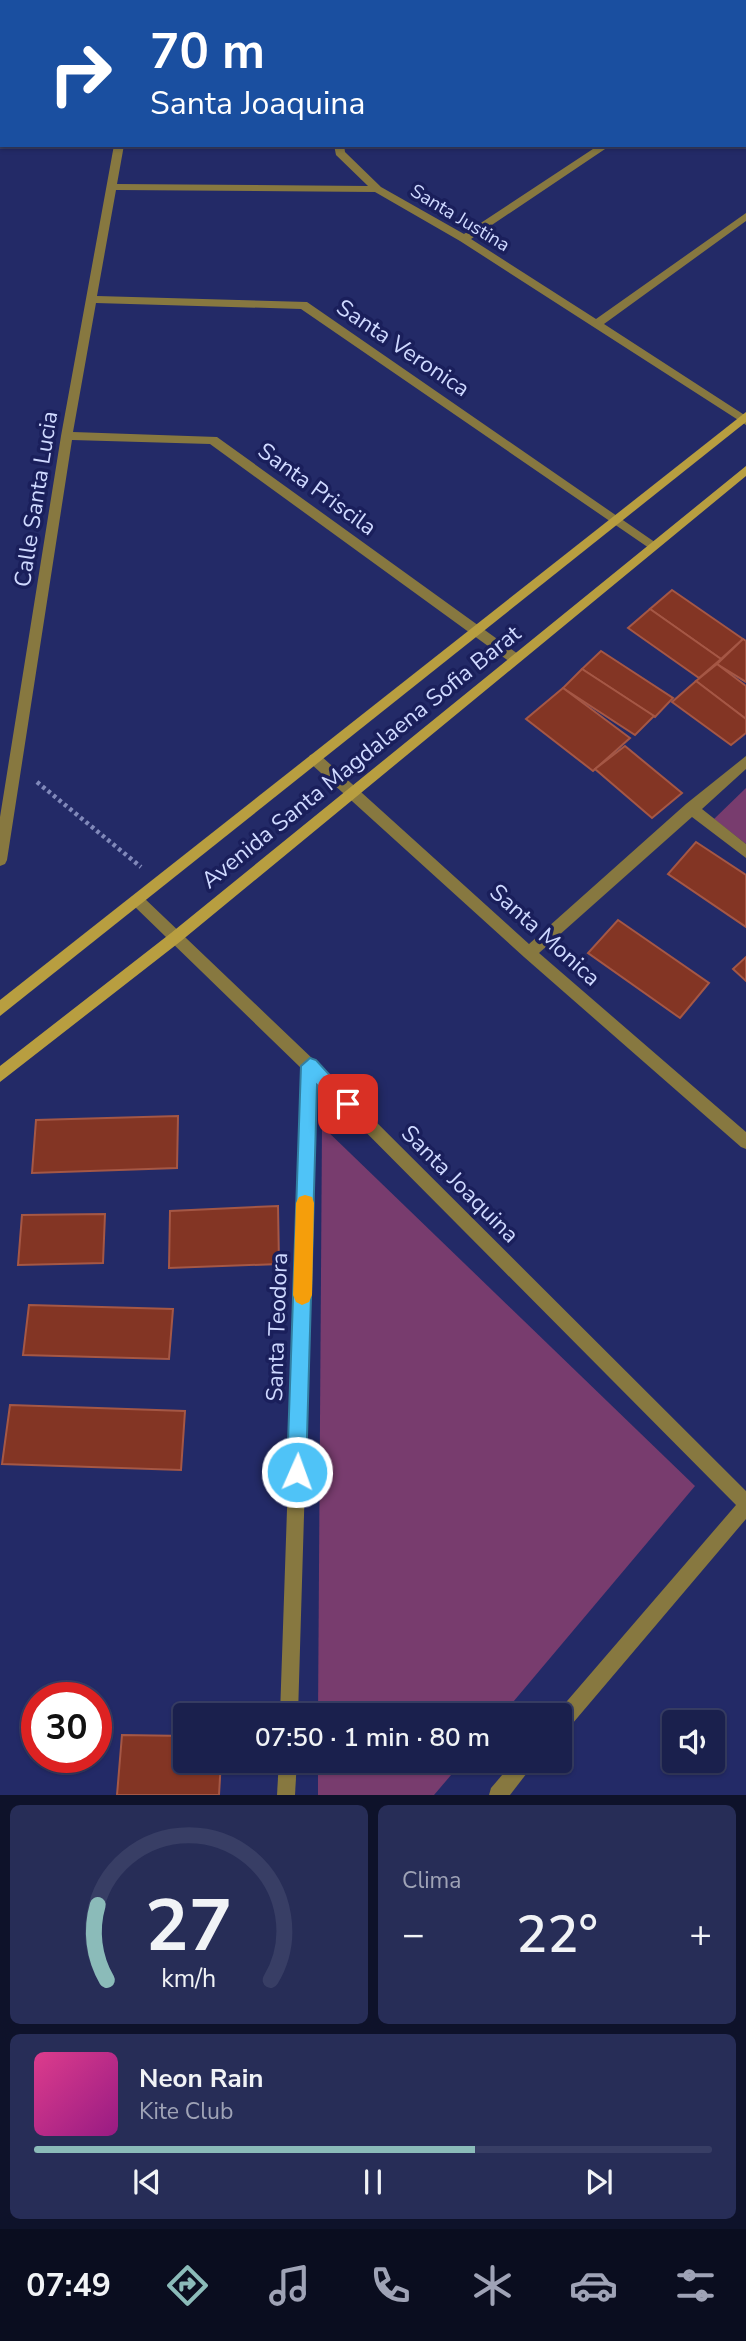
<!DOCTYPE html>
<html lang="es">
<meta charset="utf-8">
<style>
:root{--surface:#1a204d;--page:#272d57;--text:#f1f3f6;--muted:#9fa3b6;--line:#383e65;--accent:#8bbbb9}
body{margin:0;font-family:"Nunito Sans",sans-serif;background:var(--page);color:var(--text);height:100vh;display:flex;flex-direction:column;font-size:26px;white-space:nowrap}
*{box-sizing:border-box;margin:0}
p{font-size:23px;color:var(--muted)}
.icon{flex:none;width:38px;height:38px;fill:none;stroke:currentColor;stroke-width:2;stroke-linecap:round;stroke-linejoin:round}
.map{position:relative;height:1795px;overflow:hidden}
.panel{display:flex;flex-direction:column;gap:10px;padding:10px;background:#0e122a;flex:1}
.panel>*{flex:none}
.banner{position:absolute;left:0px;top:0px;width:747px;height:147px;box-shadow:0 2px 5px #0004,0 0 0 2px var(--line);background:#1a4fa0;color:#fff;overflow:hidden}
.controls{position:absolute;left:662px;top:1710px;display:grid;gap:14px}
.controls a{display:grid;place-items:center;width:63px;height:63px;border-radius:7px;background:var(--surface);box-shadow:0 2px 5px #0004,0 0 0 2px var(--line);font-size:35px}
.speed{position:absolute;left:21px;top:1682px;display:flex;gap:14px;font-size:35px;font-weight:700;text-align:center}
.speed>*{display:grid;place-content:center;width:91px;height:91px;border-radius:50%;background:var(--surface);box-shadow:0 2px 5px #0004,0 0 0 2px var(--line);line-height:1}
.speed .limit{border:10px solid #d22;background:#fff;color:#111}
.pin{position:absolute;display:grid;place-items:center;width:60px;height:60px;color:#fff;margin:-30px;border-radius:14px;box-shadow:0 4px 10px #0006}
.me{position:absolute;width:77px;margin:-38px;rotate:2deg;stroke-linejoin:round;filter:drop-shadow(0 0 5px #0008)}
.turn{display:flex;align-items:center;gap:24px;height:147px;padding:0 35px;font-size:32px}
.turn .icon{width:91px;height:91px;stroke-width:2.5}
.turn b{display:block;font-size:49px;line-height:60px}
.big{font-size:52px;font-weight:600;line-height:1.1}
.panel .tile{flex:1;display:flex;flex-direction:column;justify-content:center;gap:10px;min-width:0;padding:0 24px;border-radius:10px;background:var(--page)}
.panel .dial{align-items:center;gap:0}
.dial svg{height:182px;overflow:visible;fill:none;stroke:var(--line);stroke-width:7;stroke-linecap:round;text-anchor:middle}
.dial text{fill:var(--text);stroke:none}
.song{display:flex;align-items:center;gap:21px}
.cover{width:84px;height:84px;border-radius:10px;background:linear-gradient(135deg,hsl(330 70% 55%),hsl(310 70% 35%))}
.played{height:7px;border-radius:4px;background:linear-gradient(90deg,var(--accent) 65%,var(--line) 65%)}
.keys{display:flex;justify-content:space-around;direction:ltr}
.heat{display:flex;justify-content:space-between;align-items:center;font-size:38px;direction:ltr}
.panel .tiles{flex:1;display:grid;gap:10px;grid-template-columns:1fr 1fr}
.tile:last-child{grid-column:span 2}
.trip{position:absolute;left:173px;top:1703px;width:399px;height:70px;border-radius:7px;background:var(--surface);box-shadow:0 2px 5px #0004,0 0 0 2px var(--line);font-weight:600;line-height:70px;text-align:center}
.tab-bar{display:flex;height:112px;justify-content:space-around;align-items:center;background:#0a0d1f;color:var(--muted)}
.tab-bar .icon{width:49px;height:49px}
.tab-bar .selected{color:var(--accent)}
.tab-bar b{font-size:32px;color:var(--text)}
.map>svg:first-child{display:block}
.green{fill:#783c6e}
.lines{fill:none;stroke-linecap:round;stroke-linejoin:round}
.stream{stroke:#419260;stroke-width:8}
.building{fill:#833524;stroke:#a55745;stroke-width:2}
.path{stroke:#8189ba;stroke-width:4.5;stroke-dasharray:3.5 3.5;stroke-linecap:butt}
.street{fill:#877840;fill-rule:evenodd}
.secondary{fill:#b89e40;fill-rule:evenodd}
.route{fill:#4fc3f7;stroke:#337fa1;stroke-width:2}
.slow{fill:#f59e0b}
.labels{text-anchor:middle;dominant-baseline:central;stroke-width:7;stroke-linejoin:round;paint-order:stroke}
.far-street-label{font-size:19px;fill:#cfd9ff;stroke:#1a1f5b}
.street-label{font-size:23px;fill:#cfd9ff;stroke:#1a1f5b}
</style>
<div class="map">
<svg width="746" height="1795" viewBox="0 0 746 1795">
<rect width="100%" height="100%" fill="#232a67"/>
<!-- green -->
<g class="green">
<polygon points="746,788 746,844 714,819"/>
<polygon points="322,1126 695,1486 502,1715 318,1715"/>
<polygon points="318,1761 318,1760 463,1761 434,1795 318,1795"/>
</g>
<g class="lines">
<!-- stream -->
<polyline class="stream" points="731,0 739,2"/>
</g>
<!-- building -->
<g class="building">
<polygon points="672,590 743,639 721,659 650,609"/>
<polygon points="650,609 721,659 699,678 628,628"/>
<polygon points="743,639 746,641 746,682 717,664"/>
<polygon points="601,651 673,698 655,717 582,669"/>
<polygon points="717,664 746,686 746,719 696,681"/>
<polygon points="582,669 654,716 635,735 563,688"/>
<polygon points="696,681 746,719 746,733 731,745 672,702"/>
<polygon points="563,688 630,738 593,771 526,719"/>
<polygon points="625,746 682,793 652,818 595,769"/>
<polygon points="696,842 746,875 746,927 668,874"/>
<polygon points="618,920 709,983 680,1018 588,953"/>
<polygon points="746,957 746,981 733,969"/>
<polygon points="178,1116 177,1168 32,1173 36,1120"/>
<polygon points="278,1206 279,1264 169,1268 170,1211"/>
<polygon points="105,1214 103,1263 18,1265 22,1215"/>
<polygon points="29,1305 173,1309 169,1359 23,1355"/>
<polygon points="10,1405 185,1411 181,1470 2,1464"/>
<polygon points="122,1735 186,1736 186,1760 221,1760 219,1795 117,1795"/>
</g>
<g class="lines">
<!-- path -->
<polyline class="path" points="37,782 141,867"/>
<!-- street -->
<g class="street">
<rect x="137" y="0" width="10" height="2"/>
<rect x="328" y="0" width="10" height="2"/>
<polygon points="518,0 534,0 535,2 520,2"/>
<polygon points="114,145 124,145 117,184 368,186 336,155 334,145 344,145 345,152 381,187 464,234 599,145 611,145 471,239 596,319 746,213 746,221 604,324 746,416 746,425 460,241 375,192 116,190 97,296 307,302 659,545 657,548 649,548 301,309 96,303 73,432 217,437 518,654 520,658 514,663 510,662 210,444 72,440 7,860 5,864 0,866 0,817 61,436"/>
<polygon points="315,754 320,755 529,944 686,804 746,756 746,769 702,809 746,844 746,858 692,817 539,953 746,1132 746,1149 741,1147 524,957 310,763 308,759 310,755"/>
<polygon points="138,895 143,897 315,1061 746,1491 746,1519 567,1730 560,1732 560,1715 555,1715 736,1505 317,1083 298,1715 280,1715 302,1069 133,905 131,901 133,897"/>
<polygon points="279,1760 297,1760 295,1795 277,1795"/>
<polygon points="515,1760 537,1760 510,1795 489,1795 491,1788"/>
</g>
<!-- secondary -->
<g class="secondary">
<polygon points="746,412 746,422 0,1016 0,1000"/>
<polygon points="746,466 746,476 181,941 0,1082 0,1066 171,933"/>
</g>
</g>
<!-- route -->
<polygon class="route" points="310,1058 316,1060 356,1104 348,1112 317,1085 306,1472 304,1478 297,1481 290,1478 287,1472 301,1066"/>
<!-- slow -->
<polygon class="slow" points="305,1195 312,1197 314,1203 312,1295 309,1302 302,1305 296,1302 293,1295 296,1203 299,1197"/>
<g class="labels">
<!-- far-street labels -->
<g class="far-street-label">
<text transform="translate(460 218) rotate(31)">Santa Justina</text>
</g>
<!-- street labels -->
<g class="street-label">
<text transform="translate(403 348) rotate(34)">Santa Veronica</text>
<text transform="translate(317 489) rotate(36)">Santa Priscila</text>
<text transform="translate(36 499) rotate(-81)">Calle Santa Lucia</text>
<text transform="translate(361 757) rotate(-39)">Avenida Santa Magdalaena Sofia Barat</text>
<text transform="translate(545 935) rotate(42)">Santa Monica</text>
<text transform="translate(460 1184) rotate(45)">Santa Joaquina</text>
<text transform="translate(277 1327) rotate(-88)">Santa Teodora</text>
</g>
</g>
</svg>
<div class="controls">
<a><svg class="icon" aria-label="sound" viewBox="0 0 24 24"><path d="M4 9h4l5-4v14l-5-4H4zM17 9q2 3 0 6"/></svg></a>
</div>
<div class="speed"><div class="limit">30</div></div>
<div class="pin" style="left:348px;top:1104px;background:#d93025"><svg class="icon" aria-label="arrive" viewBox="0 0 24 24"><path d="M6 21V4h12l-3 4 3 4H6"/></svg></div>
<svg class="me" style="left:297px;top:1472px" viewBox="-20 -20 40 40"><circle r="17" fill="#4fc3f7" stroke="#fff" stroke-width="3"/><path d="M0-11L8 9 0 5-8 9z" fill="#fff"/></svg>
<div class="trip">07:50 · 1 min · 80 m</div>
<div class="banner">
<div class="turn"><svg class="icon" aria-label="right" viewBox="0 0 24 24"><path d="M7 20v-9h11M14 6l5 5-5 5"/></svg><div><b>70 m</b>Santa Joaquina</div></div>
</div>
</div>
<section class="panel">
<div class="tiles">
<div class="tile dial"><svg viewBox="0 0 100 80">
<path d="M14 69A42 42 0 1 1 86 69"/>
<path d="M14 69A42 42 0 0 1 10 36" stroke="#8bbbb9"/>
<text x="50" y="56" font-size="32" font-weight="700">27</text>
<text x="50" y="72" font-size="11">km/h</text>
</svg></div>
<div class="tile"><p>Clima</p>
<div class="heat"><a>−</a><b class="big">22°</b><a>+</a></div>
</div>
<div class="tile">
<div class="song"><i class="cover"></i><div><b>Neon Rain</b><p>Kite Club</p></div></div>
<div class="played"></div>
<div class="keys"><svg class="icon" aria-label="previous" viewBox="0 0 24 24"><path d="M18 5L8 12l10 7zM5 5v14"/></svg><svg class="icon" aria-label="pause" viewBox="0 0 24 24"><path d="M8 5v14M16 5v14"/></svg><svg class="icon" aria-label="next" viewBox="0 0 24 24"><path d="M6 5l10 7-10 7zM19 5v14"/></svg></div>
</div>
</div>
</section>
<nav class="tab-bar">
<b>07:49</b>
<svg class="icon selected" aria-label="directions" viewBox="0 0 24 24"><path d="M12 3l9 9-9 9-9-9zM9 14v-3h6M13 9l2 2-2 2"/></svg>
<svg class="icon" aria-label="music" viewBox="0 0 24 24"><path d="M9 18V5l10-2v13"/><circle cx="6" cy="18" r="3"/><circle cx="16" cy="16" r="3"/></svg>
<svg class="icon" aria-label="phone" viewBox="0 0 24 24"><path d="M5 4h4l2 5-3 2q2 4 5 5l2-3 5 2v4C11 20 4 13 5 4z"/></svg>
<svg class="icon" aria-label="climate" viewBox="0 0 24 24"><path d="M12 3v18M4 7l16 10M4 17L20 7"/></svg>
<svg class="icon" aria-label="car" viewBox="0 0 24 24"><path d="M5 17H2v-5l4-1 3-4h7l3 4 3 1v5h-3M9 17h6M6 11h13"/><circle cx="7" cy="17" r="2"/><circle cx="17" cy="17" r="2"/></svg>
<svg class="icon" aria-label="filters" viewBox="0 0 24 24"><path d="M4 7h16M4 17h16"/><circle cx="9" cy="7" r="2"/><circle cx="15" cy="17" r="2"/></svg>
</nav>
